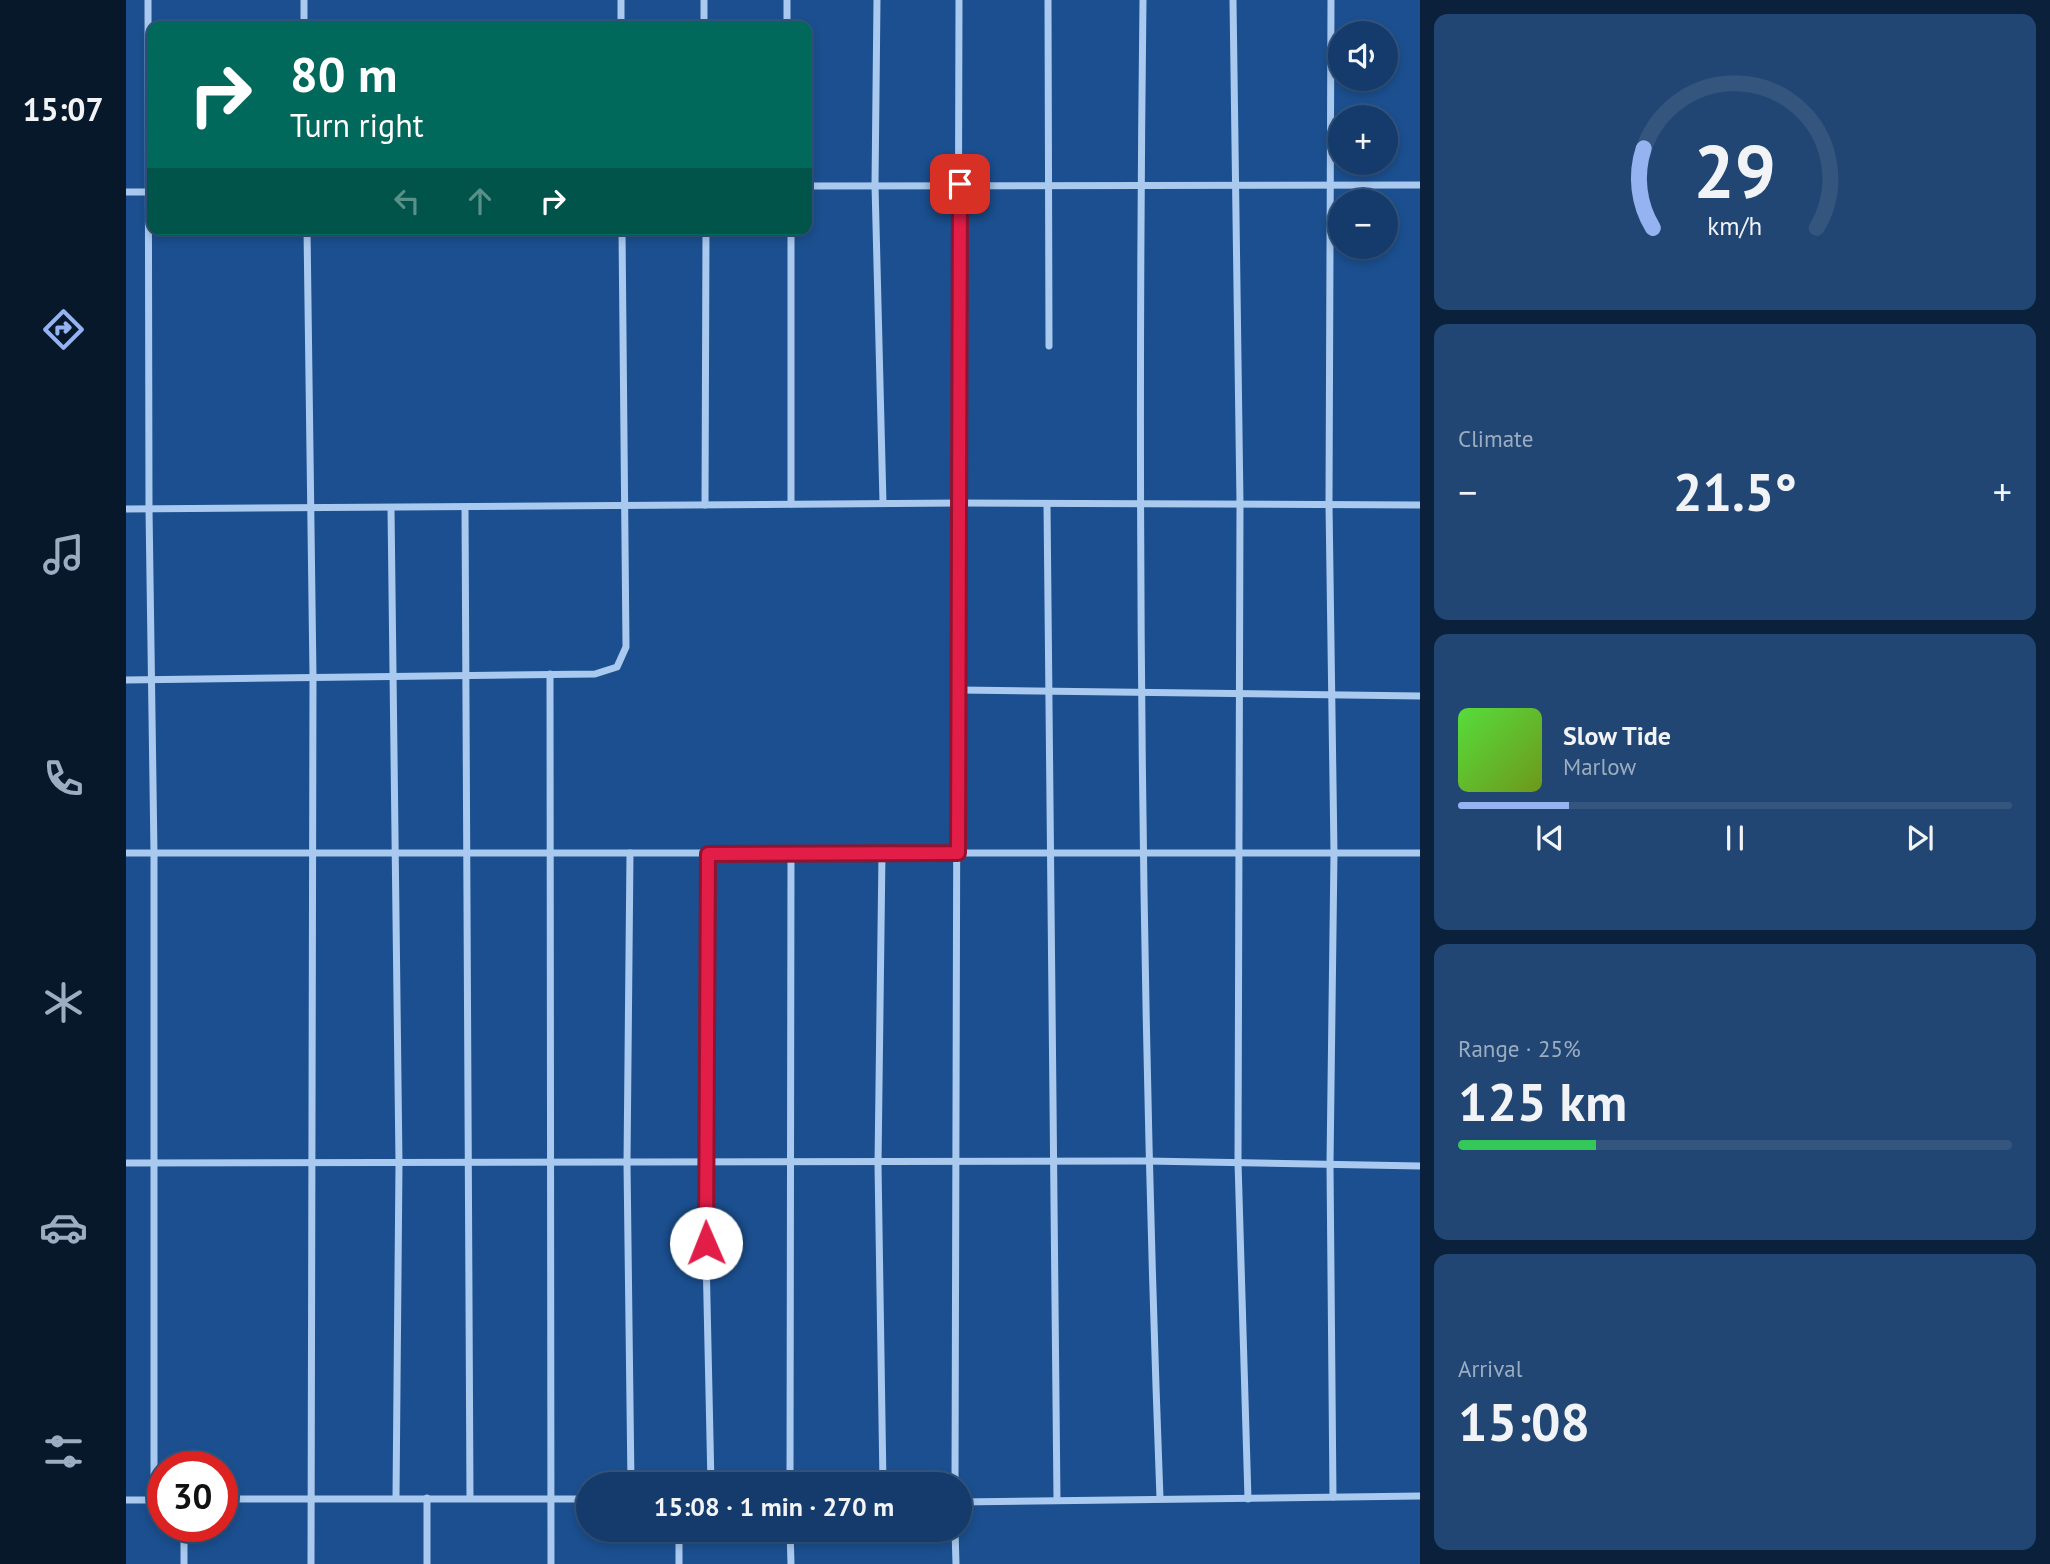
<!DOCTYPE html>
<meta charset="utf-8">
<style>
:root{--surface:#143b6b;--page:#214673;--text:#f1f3f6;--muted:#9dadc1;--line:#33557e;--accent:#95b2f1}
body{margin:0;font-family:"PT Sans",sans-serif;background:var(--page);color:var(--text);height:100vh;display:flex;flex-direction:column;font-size:26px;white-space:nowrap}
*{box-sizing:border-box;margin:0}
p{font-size:23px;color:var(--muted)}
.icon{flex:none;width:38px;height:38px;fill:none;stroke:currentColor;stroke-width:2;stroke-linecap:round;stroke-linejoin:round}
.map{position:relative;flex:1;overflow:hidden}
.sheet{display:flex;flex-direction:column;gap:14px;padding:14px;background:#0b203b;width:630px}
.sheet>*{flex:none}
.banner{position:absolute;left:21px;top:21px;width:665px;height:214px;border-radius:14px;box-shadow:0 4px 10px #0003,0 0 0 2px var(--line);background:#00695c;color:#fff;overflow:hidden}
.controls{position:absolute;left:1202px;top:21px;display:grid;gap:14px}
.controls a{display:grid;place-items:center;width:70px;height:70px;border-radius:50%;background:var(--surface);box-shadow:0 4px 10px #0003,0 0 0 2px var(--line);font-size:35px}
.speed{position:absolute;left:21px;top:1451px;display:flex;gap:14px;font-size:35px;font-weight:700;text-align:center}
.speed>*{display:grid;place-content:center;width:91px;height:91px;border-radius:50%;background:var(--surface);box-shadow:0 4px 10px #0003,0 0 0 2px var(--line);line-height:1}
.speed .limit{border:10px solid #d22;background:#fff;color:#111}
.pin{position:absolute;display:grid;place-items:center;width:60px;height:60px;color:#fff;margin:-30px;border-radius:14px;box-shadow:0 4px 10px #0006}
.me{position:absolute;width:77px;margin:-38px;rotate:359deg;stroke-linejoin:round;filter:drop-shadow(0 0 5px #0008)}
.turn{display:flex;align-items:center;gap:24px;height:147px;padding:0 28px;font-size:32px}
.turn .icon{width:91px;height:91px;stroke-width:2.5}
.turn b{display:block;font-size:49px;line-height:60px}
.lanes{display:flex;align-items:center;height:66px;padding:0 28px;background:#0003;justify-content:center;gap:35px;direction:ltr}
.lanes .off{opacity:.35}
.big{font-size:52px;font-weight:700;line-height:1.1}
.sheet .card{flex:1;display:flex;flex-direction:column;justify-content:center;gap:10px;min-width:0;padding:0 24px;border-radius:14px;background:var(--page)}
.sheet .dial{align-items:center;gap:0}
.dial svg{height:182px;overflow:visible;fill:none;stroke:var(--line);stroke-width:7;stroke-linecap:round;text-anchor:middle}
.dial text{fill:var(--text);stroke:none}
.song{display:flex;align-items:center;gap:21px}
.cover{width:84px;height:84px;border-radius:10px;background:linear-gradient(135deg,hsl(110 70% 55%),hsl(80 70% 35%))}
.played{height:7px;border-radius:4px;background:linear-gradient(90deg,var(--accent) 20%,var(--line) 20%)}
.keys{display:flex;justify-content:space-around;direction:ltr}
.heat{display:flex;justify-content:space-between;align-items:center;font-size:38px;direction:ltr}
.charge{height:10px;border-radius:5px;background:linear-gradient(90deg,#34c759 25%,var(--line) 0)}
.trip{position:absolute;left:450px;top:1472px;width:396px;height:70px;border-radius:35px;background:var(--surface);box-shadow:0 4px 10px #0003,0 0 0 2px var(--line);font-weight:700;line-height:70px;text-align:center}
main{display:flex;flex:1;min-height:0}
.dock{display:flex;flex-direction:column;width:126px;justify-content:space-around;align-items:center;background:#08182b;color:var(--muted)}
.dock .icon{width:49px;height:49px}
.dock .selected{color:var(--accent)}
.dock b{font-size:32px;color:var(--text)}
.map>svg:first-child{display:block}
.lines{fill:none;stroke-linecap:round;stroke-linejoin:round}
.minor{stroke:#a9c9ee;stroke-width:7}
.route-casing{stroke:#92132f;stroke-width:18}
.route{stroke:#e11d48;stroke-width:12}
</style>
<main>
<nav class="dock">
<b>15:07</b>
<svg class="icon selected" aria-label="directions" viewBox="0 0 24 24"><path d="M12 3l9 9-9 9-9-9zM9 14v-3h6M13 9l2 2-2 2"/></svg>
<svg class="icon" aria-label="music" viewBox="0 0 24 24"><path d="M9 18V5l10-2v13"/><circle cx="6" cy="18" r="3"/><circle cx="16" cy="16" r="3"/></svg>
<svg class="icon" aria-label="phone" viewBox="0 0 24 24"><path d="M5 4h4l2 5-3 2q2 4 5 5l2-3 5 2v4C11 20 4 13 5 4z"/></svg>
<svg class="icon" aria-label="climate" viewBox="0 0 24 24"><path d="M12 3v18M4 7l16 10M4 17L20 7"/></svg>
<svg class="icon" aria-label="car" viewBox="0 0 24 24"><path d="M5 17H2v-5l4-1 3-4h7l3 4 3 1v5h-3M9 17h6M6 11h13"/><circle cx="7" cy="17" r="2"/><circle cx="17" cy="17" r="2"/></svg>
<svg class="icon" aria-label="filters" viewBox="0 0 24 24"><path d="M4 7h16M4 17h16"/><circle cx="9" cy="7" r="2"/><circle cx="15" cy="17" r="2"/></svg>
</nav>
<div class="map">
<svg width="1294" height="1564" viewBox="0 0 1294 1564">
<rect width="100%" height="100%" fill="#1b4f8f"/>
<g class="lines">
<!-- minor -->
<g class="minor">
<polyline points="22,0 23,509 28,853 28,1500"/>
<polyline points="178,0 178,26"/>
<polyline points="578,0 578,26"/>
<polyline points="661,0 661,26"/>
<polyline points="751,0 749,185 757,503"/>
<polyline points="922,0 923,346"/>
<path d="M1017 0C1011 500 1015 999 1034 1498"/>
<polyline points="1107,0 1114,504 1112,1162 1122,1499"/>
<polyline points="1205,0 1203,504 1208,853 1204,1164 1207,1497"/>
<polyline points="495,26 495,0"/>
<polyline points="681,186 1294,185"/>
<polyline points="0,192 26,192"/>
<polyline points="181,229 187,676 185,1564"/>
<polyline points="665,229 665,504"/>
<polyline points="921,504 931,1500"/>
<polyline points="579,505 580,229"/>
<polyline points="339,507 344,1498"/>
<polyline points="265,508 273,1163 270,1498"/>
<polyline points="0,509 834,503 1294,505"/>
<polyline points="424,674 425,1564"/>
<polyline points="0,680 469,674 491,667 500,647 496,229"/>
<polyline points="834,690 1294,696"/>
<polyline points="0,853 1294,853"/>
<polyline points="504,853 501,1163 505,1484"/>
<polyline points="756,853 752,1164 757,1484"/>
<polyline points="582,854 578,1163 585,1484"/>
<polyline points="0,1163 1021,1161 1294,1166"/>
<polyline points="664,1484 665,853"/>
<polyline points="829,1484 833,0"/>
<polyline points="301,1498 301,1564"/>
<polyline points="96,1499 462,1499"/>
<polyline points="0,1500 37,1500"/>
<polyline points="833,1502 1294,1496"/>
<polyline points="664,1530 665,1564"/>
<polyline points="829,1530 830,1564"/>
<polyline points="58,1564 58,1526"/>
<polyline points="553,1564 553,1530"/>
</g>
</g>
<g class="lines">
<!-- route casing -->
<g class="route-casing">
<polyline id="route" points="580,1243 582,854 832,853 834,184"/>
</g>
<!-- route -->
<use href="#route" class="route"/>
</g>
</svg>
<div class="controls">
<a><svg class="icon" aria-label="sound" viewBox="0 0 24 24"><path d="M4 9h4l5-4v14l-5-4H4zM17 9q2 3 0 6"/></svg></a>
<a>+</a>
<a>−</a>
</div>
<div class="speed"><div class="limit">30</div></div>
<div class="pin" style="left:834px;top:184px;background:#d93025"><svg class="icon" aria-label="arrive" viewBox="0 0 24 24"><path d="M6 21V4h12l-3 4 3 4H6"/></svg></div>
<svg class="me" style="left:580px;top:1243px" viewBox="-20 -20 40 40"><circle r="19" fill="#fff"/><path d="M0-13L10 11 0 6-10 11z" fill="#e11d48"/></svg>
<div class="trip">15:08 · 1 min · 270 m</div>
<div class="banner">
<div class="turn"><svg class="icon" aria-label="right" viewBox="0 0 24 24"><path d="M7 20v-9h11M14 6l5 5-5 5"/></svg><div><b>80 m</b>Turn right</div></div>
<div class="lanes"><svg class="icon off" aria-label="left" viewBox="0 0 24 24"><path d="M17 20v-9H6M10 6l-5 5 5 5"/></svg><svg class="icon off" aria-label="ahead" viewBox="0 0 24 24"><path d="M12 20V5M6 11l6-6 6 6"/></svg><svg class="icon" aria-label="right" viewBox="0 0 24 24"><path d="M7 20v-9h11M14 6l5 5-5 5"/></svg></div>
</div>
</div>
<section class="sheet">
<div class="card dial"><svg viewBox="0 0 100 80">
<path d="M14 69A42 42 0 1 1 86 69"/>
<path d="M14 69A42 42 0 0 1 10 34" stroke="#95b2f1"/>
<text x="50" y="56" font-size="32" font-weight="700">29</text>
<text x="50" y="72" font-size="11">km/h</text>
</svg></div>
<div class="card"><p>Climate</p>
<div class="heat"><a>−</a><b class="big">21.5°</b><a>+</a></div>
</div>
<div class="card">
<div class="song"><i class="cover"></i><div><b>Slow Tide</b><p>Marlow</p></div></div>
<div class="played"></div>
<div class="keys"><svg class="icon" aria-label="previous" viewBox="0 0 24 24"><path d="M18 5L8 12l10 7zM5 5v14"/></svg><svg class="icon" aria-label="pause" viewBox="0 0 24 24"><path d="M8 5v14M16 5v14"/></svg><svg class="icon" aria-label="next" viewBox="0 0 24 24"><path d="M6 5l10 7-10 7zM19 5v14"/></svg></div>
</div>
<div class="card"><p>Range · 25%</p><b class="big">125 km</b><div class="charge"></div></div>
<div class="card"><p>Arrival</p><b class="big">15:08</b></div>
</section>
</main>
